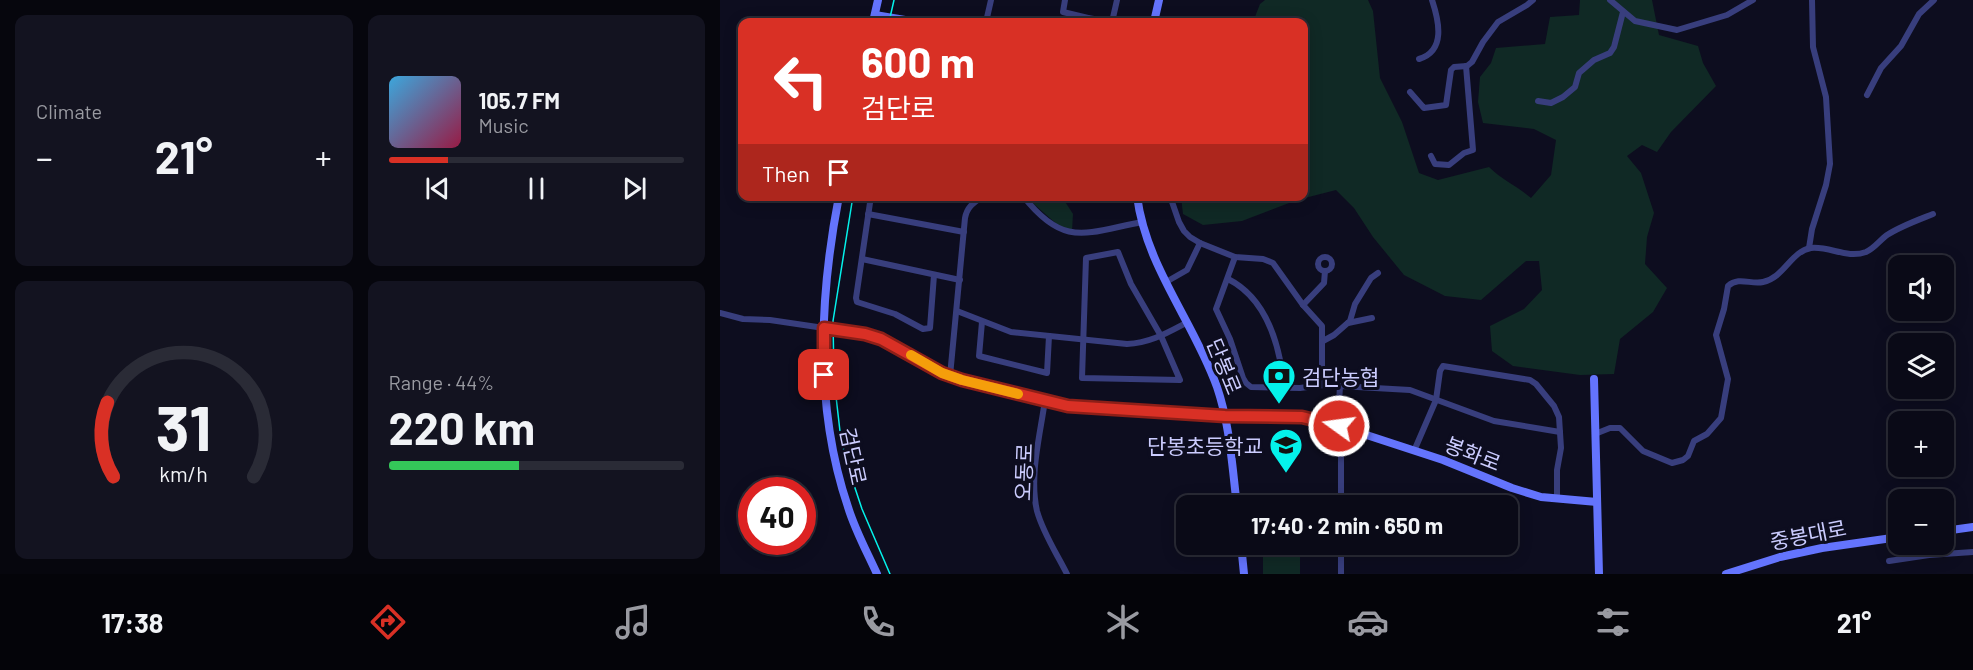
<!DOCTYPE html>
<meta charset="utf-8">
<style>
:root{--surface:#0a0a17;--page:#131320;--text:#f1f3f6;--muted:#999aa1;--line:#2a2b36;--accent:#d93025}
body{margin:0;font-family:Barlow,"Noto Sans KR",sans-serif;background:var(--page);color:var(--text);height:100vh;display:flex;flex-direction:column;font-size:22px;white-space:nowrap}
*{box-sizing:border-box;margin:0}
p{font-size:20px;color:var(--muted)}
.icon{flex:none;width:33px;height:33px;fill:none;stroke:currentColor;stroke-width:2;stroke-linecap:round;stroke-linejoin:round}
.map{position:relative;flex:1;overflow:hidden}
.drawer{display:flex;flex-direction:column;gap:15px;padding:15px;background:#06060d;width:720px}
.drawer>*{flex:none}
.banner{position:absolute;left:18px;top:18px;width:570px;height:183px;border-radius:12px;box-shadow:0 3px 15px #0003,0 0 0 2px var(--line);background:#d93025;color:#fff;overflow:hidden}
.buttons{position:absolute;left:1168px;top:255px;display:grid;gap:12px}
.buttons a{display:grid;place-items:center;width:66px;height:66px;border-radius:12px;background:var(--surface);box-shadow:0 3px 15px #0003,0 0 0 2px var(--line);font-size:30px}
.speed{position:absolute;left:18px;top:477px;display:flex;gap:12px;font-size:30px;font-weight:700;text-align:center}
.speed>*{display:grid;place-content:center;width:78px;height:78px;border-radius:50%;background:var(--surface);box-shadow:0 3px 15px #0003,0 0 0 2px var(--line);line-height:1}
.speed .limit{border:9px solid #d22;background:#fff;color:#111}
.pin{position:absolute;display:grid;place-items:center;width:51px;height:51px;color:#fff;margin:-26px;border-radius:12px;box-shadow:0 3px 9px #0006}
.me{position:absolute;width:66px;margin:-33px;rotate:284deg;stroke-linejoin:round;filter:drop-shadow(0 0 4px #0008)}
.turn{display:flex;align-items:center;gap:21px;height:126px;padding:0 24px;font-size:27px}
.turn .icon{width:78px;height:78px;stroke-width:2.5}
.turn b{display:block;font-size:42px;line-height:51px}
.then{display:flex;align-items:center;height:57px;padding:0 24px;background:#0003;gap:12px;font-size:22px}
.big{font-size:45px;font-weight:700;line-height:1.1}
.drawer .card{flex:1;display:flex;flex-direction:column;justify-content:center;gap:9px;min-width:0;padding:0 21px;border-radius:12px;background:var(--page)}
.drawer .dial{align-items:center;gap:0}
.dial svg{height:156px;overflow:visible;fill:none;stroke:var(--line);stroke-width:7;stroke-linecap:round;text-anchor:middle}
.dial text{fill:var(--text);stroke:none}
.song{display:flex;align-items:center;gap:18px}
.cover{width:72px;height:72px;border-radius:9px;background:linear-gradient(135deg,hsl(200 70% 55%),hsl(340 70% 35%))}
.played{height:6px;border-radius:3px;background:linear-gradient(90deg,var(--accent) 20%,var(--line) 20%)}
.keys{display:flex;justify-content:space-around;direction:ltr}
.heat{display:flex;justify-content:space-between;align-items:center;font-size:33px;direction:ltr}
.charge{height:9px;border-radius:4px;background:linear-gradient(90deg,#34c759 44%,var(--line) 0)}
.drawer .tiles{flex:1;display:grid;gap:15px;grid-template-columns:repeat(2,1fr)}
.trip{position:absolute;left:456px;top:495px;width:342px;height:60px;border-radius:12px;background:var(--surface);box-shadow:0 3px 15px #0003,0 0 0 2px var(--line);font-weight:700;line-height:60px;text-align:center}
.tabs{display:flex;height:96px;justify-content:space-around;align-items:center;background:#040409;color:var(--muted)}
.tabs .icon{width:42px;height:42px}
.tabs .on{color:var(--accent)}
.tabs b{font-size:27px;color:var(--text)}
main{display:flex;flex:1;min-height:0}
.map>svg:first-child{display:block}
.green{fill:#102925}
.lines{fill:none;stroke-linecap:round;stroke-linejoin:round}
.street{stroke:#383e7d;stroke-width:6}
.secondary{stroke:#6474fd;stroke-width:8}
.tram{stroke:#04f2eb;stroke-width:1.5}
.route-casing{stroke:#8d1f18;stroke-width:15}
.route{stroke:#d93025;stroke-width:10}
.slow{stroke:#f59e0b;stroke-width:10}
.labels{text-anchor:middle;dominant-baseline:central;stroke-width:6;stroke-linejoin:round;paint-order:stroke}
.street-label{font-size:21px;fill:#cbccfe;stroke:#0d0d1f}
.poi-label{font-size:21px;fill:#cbccfe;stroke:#0d0d1f;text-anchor:start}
</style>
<main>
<section class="drawer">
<div class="tiles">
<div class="card"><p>Climate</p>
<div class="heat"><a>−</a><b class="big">21°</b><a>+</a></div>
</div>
<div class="card">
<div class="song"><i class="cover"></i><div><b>105.7 FM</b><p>Music</p></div></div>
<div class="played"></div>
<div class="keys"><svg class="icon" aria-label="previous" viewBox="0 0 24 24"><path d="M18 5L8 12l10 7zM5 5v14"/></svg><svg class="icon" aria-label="pause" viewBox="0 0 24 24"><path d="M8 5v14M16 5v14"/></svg><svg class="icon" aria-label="next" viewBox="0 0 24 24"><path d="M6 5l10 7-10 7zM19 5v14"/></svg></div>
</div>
<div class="card dial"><svg viewBox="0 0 100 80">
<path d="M14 69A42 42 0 1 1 86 69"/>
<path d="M14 69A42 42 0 0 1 11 31" stroke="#d93025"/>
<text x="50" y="56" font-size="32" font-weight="700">31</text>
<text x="50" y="72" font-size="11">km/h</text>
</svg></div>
<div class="card"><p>Range · 44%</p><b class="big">220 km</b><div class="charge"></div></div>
</div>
</section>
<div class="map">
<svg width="1253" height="574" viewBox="0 0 1253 574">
<rect width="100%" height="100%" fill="#0d0d1f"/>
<!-- green -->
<g class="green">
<path d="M545 0H648L653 11 660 78 682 122 699 173 718 180 769 167C782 180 797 186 811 198L831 175 836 140 814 129 763 123 758 102 760 77 771 63 776 48 825 44 830 17 859 15 860 0H932L939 35 978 46 983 63 996 86 951 132 937 152 922 145 907 156 921 173 934 213 927 237 925 264 947 288 933 312 900 339 894 374 860 375 793 366 772 351 770 326 804 309 822 290 819 261H806L761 300 725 296 684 275 653 237 634 208 616 190 577 200 522 221 483 225 463 214 461 197 584 196V22H533L540 4Z"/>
<polygon points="306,197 342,197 353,214 352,231 340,227"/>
<rect x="543" y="545" width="37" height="29"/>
</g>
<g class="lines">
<!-- street -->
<g class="street">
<polyline points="345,0 343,12 368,18 368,22"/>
<polyline points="890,0 915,21 957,30 1007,15 1033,0"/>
<polyline points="368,18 391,22"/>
<polyline points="266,22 271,0"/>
<polyline points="392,22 397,0"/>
<path d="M699 59C726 51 719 21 712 0"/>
<polyline points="690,92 704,108 726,105 731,70 734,67 747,66 752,62 763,42 778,22 807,5 813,0"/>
<polyline points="1147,95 1161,68 1181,46 1199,14 1214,0"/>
<polyline points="818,101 831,103 843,97 855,87 859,73 874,60 890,53 894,47 903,12"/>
<polyline points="711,156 715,164 729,165 744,153 753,150 746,66"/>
<polyline points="151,196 136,298 137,302 175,314 203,329 210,328 214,275"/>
<path d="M303 196C344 248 365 233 422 222"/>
<polyline points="450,196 459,222 464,231 470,237 480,243 515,257 543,259 553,263 583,305 602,326 602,385"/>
<polyline points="148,214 244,232"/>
<polyline points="1089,248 1092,229 1106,185 1110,164 1106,97 1093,47 1092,0"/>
<polygon points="398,252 411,284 441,336 460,380 362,378 366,258"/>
<polyline points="515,257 496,309 510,339 523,378 526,383 531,387 580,388 602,385 690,390 774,421 840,432"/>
<circle cx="605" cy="264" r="7"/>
<polyline points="142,259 240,280"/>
<path d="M508 279C548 299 560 347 564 387"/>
<polyline points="446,282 467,270 480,243"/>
<polyline points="583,305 604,283 605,271"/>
<path d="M237 311 291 332 407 344C430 343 447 333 466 323"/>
<polyline points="0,313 23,319 50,320 104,328"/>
<polyline points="262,322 259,356 327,373 329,336"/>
<polyline points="628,323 652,318"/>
<polyline points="603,341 614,335 630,321 635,304 651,278 658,273"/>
<path d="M230 376 245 218C247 207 253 203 263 196"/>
<polyline points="620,386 618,421 621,439 621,506"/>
<path d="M325 400C320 436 309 476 317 511 323 533 337 554 347 574"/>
<path d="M875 434 890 428H900L923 451 952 463 963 460 968 456 974 441 987 434 1001 418 1008 379 996 335 1004 309 1008 286C1019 276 1031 285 1043 282 1064 278 1071 251 1091 248 1110 246 1127 259 1146 252 1155 248 1160 240 1167 235 1181 226 1198 220 1213 214"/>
<polyline points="694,451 716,400 720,371 723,366 810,380 816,384 834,406 839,417 841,448 837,470 837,498"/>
<polyline points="1169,561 1209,555 1253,552"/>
<polyline points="621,574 621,544"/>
</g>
<!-- secondary -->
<g class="secondary">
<polyline points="155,15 197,22"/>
<polyline points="153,22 158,0"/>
<polyline points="434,22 439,0"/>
<path d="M119 196C99 299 94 407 128 507 135 530 147 552 157 574"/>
<path d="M417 196C426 267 474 322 497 387 510 425 512 466 517 506"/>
<polyline points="104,328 145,334 161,339 222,373 242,380 348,406 505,415 582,417 619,426 723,460 792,488 821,497 877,502"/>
<polyline points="874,379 879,574"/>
<polyline points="1224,531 1253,527"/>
<polyline points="521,544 524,574"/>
<polyline points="1006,574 1060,557 1102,548 1179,537"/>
</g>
<!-- tram -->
<g class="tram">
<polyline points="169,22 174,0"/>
<polyline points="133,196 113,321 114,379 121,440 132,479 142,509 170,574"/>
</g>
</g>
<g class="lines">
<!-- route casing -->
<g class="route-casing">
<polyline id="route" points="104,375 104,328 145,334 161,339 222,373 242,380 348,406 505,416 582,417 619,426"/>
</g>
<!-- route -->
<use href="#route" class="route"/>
<!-- slow -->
<polyline class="slow" points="191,355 222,373 242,380 298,394"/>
</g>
<!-- icons -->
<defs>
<g id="bank-pin" transform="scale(1.725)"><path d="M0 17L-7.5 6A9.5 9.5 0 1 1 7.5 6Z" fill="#04f2eb" stroke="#0d0d1f"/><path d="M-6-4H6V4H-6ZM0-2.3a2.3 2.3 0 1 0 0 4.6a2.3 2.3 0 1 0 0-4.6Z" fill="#111"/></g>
<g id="school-pin" transform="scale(1.725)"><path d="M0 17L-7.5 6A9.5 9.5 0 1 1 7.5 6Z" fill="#04f2eb" stroke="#0d0d1f"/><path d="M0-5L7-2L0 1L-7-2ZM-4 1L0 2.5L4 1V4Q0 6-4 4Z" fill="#111"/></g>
</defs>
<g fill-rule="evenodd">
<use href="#bank-pin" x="559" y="376"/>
<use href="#school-pin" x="566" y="445"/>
</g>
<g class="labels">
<!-- street labels -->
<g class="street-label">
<text transform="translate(505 366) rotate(68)">단봉로</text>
<text transform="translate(753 453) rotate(21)">봉화로</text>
<text transform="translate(134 456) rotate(78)">검단로</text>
<text transform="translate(303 472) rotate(-88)">오동로</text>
<text transform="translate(1088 534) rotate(-11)">중봉대로</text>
</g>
<!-- poi labels -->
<g class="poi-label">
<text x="582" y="376">검단농협</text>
<text x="543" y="445" text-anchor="end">단봉초등학교</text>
</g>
</g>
</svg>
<div class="buttons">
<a><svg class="icon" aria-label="sound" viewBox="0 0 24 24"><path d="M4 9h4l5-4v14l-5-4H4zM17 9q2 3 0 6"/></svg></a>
<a><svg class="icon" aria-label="layers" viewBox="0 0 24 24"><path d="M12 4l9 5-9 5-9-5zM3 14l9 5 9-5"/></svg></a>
<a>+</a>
<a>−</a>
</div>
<div class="speed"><div class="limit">40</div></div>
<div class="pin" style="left:104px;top:375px;background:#d93025"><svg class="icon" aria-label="arrive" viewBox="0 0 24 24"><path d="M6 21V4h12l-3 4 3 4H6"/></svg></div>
<svg class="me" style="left:619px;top:426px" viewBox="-20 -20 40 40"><circle r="17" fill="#d93025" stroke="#fff" stroke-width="3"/><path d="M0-11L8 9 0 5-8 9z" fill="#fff"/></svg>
<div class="trip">17:40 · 2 min · 650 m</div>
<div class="banner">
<div class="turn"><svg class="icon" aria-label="left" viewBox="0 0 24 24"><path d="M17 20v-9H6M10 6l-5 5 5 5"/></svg><div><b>600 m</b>검단로</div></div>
<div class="then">Then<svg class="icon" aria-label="arrive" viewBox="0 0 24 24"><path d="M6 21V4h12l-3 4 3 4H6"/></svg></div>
</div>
</div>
</main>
<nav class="tabs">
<b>17:38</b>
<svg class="icon on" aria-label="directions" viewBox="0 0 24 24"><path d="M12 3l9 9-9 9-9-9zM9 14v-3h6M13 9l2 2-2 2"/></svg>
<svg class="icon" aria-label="music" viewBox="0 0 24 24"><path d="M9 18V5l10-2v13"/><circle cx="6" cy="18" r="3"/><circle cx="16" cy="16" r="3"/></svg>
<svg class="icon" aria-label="phone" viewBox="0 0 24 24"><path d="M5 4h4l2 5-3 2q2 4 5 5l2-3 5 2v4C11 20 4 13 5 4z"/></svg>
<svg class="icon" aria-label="climate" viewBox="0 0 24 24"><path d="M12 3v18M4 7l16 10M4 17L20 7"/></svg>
<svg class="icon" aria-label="car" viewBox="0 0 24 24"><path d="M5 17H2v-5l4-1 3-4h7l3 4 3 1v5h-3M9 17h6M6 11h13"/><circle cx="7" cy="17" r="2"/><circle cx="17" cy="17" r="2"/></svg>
<svg class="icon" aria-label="filters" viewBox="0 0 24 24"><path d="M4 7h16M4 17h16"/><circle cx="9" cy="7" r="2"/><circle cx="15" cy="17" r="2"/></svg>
<b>21°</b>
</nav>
